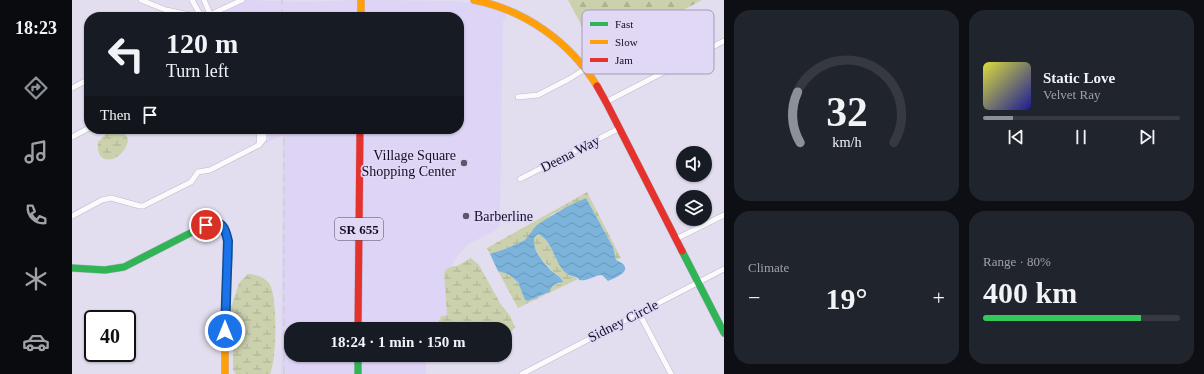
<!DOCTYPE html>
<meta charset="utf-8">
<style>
:root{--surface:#171b24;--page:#20242c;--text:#f1f3f6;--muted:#9ea1a6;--line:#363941;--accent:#8c9099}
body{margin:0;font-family:"Times New Roman",serif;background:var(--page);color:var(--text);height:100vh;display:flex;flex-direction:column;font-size:15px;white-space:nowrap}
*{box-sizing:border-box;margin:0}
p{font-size:13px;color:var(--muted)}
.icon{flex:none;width:22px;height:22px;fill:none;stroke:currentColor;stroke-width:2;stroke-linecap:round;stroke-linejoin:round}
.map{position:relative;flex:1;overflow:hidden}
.side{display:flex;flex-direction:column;gap:10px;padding:10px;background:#0d0f14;width:480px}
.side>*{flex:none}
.banner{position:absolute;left:12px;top:12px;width:380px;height:122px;border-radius:16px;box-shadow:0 1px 3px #0004;background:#171b24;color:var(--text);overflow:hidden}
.controls{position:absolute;left:604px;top:146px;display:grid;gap:8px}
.controls a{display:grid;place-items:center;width:36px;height:36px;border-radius:50%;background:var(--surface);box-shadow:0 1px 3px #0004;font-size:20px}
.speed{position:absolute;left:12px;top:310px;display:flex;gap:8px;font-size:20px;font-weight:700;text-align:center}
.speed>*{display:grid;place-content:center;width:52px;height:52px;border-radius:50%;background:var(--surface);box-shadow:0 1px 3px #0004;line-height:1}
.speed .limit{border:2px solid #111;border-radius:6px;background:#fff;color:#111}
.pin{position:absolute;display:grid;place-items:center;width:34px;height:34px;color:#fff;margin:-17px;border:2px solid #fff;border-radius:50%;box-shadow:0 1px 4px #0007}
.me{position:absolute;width:44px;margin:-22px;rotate:0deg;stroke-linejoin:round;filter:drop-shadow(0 0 3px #0008)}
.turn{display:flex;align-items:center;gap:14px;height:84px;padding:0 16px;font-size:18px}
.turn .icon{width:52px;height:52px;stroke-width:2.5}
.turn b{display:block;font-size:28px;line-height:34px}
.then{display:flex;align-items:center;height:38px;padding:0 16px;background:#0003;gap:8px;font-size:15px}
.big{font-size:30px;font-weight:700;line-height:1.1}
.side .widget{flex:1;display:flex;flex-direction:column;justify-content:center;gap:6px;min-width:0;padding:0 14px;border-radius:16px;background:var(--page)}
.side .dial{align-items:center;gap:0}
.dial svg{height:104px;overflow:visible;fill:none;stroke:var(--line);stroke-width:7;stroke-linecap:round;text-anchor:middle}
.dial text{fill:var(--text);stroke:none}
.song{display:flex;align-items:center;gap:12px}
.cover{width:48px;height:48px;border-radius:6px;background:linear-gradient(135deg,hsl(60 70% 55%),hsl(240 70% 35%))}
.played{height:4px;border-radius:2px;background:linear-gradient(90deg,var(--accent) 15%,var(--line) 15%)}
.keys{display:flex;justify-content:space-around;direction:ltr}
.heat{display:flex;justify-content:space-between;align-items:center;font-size:22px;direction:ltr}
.charge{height:6px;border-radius:3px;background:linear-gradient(90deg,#34c759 80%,var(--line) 0)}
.side .tiles{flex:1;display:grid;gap:10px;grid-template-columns:repeat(2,1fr)}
.trip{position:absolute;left:212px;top:322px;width:228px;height:40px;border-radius:16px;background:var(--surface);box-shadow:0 1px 3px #0004;font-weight:700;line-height:40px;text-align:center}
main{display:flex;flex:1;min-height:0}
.tab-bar{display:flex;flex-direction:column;width:72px;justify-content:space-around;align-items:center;background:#090b0e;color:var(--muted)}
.tab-bar .icon{width:28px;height:28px}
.tab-bar .on{color:var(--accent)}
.tab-bar b{font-size:18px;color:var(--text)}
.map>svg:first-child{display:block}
.built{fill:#ded4f5}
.forest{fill:url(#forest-firs)}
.wetland{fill:url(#wetland-marsh)}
.water{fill:url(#water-waves)}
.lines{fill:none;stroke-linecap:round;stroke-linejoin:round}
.street-casing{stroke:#beb8cc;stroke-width:6}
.fast-casing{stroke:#beb8cc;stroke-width:8}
.slow-casing{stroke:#beb8cc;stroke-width:8}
.jam-casing{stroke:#beb8cc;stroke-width:8}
.street{stroke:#fbfafd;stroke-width:5}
.fast{stroke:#30b455;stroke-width:7}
.slow{stroke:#ff9f0a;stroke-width:7}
.jam{stroke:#e5322d;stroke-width:7}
.rail{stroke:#cfced3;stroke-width:1.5;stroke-dasharray:8 4;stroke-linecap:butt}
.route-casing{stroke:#114b97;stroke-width:10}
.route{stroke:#1a73e8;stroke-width:7}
.poi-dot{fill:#5d566c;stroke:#e0d8f5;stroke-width:1.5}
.labels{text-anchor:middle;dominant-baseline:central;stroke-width:3.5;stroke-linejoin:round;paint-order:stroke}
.shield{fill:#e0d8f5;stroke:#524963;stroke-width:1}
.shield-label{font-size:13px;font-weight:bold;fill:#150c25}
.street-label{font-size:14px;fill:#150c25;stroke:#e0d8f5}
.poi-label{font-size:14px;fill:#150c25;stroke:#e0d8f5;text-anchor:end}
.key{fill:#e0d8f5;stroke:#a39bb7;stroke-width:1}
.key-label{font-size:11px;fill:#150c25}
</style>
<main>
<nav class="tab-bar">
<b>18:23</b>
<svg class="icon on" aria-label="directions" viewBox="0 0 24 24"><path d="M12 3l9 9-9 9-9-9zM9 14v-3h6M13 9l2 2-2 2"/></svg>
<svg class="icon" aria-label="music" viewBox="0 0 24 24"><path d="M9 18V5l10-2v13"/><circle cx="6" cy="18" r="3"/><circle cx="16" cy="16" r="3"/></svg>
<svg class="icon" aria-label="phone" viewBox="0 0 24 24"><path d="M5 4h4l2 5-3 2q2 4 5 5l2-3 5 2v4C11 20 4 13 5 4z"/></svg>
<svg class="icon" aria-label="climate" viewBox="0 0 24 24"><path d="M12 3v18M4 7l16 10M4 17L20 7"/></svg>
<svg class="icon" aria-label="car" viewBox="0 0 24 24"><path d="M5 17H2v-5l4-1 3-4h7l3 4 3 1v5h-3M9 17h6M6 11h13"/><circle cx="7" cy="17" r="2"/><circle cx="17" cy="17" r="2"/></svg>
</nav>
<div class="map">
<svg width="652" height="374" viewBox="0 0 652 374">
<defs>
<pattern id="forest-firs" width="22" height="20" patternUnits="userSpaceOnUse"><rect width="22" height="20" fill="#cbd1ad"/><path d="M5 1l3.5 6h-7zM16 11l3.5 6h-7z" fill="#adb295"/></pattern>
<pattern id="wetland-marsh" width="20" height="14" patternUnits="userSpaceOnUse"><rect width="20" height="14" fill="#cbd1ad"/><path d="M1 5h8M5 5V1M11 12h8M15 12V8" fill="none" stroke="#adb295"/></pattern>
<pattern id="water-waves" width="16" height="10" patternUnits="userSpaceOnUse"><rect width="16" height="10" fill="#7bb3da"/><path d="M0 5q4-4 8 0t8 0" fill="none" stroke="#6999bb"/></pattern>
</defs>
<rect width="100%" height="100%" fill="#e3deef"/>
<!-- built -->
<g class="built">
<polygon points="175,0 233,2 285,0 285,17 143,17 143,16 171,3"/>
<polygon points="292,0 384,1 407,4 434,12 434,19 432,20 431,22 428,225 424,230 395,245 382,260 381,265 374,269 372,273 375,315 372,316 367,321 368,329 289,329 291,129 387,129 387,17 292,17"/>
<polygon points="195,129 284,129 283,329 219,329 219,355 283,355 283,374 209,374 211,135 191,145 196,139"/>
<polygon points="289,355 356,355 354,358 354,374 289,374"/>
</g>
<!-- forest -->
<polygon class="forest" points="496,0 630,0 525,55"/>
<!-- wetland -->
<g class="wetland">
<path d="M40 130C48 130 55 132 56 141 51 162 23 169 26 142L36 132Z"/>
<polygon points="515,192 549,258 544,260 541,247 514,198 496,206 479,215 453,240 433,249 418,254 415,248"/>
<path d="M466 234C482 241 482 263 495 273 498 276 503 277 506 279L446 308 426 271C437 272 445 280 450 289 452 294 452 297 456 301 462 298 473 296 477 291 481 287 481 284 487 284L490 280 487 276 482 273 469 258 462 247V238Z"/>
<path d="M399 258 407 265 428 303 438 316 443 327C441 331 437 333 433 335V329H368L367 321 369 316 375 315 372 273C376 266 380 267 387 265 391 263 395 260 399 258Z"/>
<path d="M176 274C184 274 196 278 199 287 205 303 205 358 198 374H164L161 370V345L160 341 150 333 147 328 148 318 160 304 167 283Z"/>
</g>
<!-- water -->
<path class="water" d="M514 198 541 247 544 260C564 269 547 276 536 281L530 275C522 275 515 282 507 280L506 278C502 277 497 275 494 273 482 263 481 240 466 234L462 238C462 241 462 245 463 248 465 255 476 268 482 273 486 276 489 277 491 282L483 284 480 287 477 292 456 301 453 300 446 282 436 274 426 271 418 254 433 249 453 240 464 226 471 221 496 206Z"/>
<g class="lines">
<!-- street casing -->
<g class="street-casing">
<g id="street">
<polyline points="69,0 94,10 128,17"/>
<polyline points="120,0 126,11 131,17"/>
<polyline points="132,0 139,16"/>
<polyline points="133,17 170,0"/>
<polyline points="0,88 17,79"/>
<polyline points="446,97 466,95 497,79 513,69"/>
<polyline points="534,102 652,41"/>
<polyline points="0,137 17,128"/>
<polyline points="187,145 188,129"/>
<polyline points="448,179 548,128"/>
<polyline points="0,216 30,200 39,198 68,206 71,206 119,182 126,172 138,170 187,145 192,139 192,129"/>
<polyline points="604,239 652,215"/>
<polyline points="567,313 599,374"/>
<polyline points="450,374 652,269"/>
</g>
</g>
<!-- fast casing -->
<g class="fast-casing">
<g id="fast">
<polyline points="610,251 652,333"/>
<path d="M0 268 33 270 52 267 134 225C141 222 147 222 153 228 161 252 154 279 153 304"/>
<polyline points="286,355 286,374"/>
</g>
</g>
<!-- slow casing -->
<g class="slow-casing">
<g id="slow">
<polyline points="289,0 289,17"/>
<path d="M402 0C453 10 498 42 525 86"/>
<polyline points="153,304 153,374"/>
</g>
</g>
<!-- jam casing -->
<g class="jam-casing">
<g id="jam">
<polyline points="525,86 534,102 610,251"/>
<polyline points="286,329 288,129"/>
</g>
</g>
<!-- street -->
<use href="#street" class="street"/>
<!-- fast -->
<use href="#fast" class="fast"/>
<!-- slow -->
<use href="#slow" class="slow"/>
<!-- jam -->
<use href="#jam" class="jam"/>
<!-- rail -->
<g class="rail">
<polyline points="210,17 210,0"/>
<polyline points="212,374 212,129"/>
</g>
</g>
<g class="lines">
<!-- route casing -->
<g class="route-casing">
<path id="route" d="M134 225C150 219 153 227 156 241L153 331"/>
</g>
<!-- route -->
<use href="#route" class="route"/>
</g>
<!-- markers -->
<g class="poi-dot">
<circle cx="392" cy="163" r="4"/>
<circle cx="394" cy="216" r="4"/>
</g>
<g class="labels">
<!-- shield labels -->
<rect class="shield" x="263" y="218" width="48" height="22" rx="3"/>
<g class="shield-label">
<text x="287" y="229">SR 655</text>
</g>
<!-- street labels -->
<g class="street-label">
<text transform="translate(498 154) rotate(-27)">Deena Way</text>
<text transform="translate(551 321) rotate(-27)">Sidney Circle</text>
</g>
<!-- poi labels -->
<g class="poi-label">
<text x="384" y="155">Village Square<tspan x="384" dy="16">Shopping Center</tspan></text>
<text x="402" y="216" text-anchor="start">Barberline</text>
</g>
</g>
<!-- legend -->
<rect x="510" y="10" width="132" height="64" rx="6" class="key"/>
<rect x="518" y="22" width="18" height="4" fill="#30b455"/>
<rect x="518" y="40" width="18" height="4" fill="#ff9f0a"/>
<rect x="518" y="58" width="18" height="4" fill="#e5322d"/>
<g class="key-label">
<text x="543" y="28">Fast</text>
<text x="543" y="46">Slow</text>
<text x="543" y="64">Jam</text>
</g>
</svg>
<div class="controls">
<a><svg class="icon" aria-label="sound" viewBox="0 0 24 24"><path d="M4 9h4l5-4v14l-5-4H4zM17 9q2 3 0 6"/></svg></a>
<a><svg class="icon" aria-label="layers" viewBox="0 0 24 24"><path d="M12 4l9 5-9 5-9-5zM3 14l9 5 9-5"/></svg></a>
</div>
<div class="speed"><div class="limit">40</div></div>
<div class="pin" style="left:134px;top:225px;background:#d93025"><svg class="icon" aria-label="arrive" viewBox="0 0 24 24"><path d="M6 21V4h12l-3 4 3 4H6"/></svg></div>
<svg class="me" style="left:153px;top:331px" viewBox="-20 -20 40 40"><circle r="17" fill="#1a73e8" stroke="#fff" stroke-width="3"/><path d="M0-11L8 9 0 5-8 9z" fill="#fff"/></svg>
<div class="trip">18:24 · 1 min · 150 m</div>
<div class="banner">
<div class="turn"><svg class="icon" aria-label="left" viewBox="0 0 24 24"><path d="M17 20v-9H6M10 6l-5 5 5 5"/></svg><div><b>120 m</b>Turn left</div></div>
<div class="then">Then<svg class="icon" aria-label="arrive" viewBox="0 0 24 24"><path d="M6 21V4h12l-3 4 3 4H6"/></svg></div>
</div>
</div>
<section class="side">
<div class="tiles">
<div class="widget dial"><svg viewBox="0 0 100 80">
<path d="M14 69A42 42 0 1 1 86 69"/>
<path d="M14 69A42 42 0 0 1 12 30" stroke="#8c9099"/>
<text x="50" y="56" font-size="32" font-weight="700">32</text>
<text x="50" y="72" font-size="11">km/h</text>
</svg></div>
<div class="widget">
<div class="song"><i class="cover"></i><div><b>Static Love</b><p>Velvet Ray</p></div></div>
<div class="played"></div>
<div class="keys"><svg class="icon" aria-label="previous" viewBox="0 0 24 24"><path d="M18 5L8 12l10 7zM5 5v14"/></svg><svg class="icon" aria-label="pause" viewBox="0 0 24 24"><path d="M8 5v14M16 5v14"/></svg><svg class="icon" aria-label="next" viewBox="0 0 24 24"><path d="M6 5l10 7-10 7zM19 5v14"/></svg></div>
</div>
<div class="widget"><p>Climate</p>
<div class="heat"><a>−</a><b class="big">19°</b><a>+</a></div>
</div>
<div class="widget"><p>Range · 80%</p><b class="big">400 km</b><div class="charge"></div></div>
</div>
</section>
</main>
